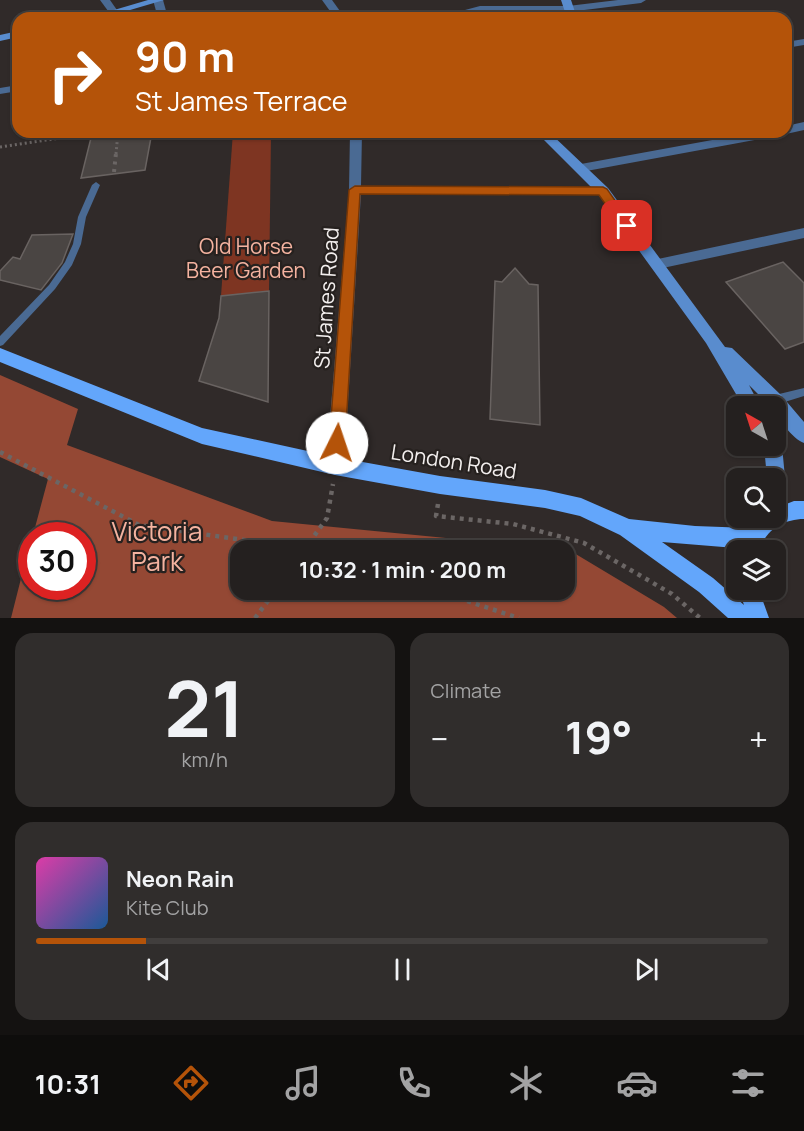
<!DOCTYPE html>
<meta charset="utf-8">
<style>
:root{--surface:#24201f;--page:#302d2c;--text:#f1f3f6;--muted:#a3a3a4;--line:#413e3d;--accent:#b45309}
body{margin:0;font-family:Manrope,sans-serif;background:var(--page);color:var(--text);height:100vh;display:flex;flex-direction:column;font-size:22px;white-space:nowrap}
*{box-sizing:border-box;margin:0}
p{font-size:20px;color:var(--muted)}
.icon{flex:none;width:33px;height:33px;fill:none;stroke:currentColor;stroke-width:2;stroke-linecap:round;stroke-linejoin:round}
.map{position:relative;height:618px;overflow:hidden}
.details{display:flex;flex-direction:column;gap:15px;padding:15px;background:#141211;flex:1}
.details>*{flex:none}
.guide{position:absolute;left:12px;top:12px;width:780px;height:126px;border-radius:18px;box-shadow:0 2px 4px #0004,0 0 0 2px var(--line);background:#b45309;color:#fff;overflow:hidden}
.needle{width:39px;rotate:321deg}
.tools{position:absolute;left:726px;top:396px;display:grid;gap:12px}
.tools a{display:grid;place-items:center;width:60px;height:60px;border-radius:12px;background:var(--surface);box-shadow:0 2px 4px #0004,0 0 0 2px var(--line);font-size:30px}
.speed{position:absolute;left:18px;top:522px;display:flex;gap:12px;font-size:30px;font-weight:700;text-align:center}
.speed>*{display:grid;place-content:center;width:78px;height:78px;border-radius:50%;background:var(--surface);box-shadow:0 2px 4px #0004,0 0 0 2px var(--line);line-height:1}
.speed .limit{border:9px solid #d22;background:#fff;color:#111}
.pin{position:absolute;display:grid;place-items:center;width:51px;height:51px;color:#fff;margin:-26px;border-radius:12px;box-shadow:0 3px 9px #0006}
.me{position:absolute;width:66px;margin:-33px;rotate:4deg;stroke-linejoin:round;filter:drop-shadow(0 0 4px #0008)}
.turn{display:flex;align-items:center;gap:21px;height:126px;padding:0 24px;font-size:27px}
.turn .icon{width:78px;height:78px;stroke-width:2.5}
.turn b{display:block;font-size:42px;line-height:51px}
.big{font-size:45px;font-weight:700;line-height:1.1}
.details .card{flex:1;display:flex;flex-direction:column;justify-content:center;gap:9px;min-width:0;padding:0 21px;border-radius:18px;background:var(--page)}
.details .dial{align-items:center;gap:0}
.dial b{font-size:78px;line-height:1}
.song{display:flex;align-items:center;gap:18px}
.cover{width:72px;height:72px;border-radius:9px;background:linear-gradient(135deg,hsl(320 70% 55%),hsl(210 70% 35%))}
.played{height:6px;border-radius:3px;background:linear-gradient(90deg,var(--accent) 15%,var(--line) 15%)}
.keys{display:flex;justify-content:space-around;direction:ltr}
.heat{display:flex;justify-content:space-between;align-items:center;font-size:33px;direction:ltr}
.details .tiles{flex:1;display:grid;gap:15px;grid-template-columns:1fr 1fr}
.card:last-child{grid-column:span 2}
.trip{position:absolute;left:230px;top:540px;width:345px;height:60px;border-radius:18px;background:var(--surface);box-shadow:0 2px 4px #0004,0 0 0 2px var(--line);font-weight:700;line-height:60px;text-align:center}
.dock{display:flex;height:96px;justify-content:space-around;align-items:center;background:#0e0d0c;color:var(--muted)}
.dock .icon{width:42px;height:42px}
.dock .selected{color:var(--accent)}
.dock b{font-size:27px;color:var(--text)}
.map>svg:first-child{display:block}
.green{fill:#7e3522}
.forest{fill:#944834;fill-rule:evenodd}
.building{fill:#4a4543;stroke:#696361;stroke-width:1.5}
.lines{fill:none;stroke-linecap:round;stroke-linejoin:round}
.path-far2{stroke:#6b6665;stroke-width:3;stroke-dasharray:2 3;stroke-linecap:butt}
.path-far1{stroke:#6b6665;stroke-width:4;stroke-dasharray:3 4.5;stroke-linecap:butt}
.path{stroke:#6b6665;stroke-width:4.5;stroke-dasharray:4 5;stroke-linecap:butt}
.lane{fill:#4a6a93;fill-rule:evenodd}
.street{fill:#4a6a93;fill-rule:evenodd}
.secondary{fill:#598cce;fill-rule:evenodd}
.primary{fill:#63a6fb;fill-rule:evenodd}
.route{fill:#b45309;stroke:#753606;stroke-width:1.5}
.labels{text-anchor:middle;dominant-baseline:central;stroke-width:4.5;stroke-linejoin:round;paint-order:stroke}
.park-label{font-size:21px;fill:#f5b3a0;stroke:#26211f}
.street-label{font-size:21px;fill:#f3efee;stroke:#26211f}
.near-park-label{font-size:26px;fill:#f5b3a0;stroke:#26211f}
</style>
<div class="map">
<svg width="804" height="618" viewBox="0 0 804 618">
<rect width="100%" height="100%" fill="#302a29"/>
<!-- green -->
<polygon class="green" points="233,132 271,132 269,291 221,296"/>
<!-- forest -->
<path class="forest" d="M0 375 78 409 67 445 272 521 569 550 664 607 677 618H11L31 539 32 586H82V536L33 535 48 479 0 457ZM240 550H564V590H240Z"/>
<!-- building -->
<g class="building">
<polygon points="130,132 152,132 145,170 81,178 91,138"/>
<polygon points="73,234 62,263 41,290 0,280 0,271 13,257 20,259 32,235"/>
<polygon points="783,262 804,283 804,342 785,349 726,282"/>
<polygon points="515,268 529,284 538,285 540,425 490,419 495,281 502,282"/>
<polygon points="269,291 268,402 199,381 219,318 221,296"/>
</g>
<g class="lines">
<!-- path-far2 -->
<g class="path-far2">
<polyline points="0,147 101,132"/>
<polyline points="116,154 118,132"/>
</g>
<!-- path-far1 -->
<polyline class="path-far1" points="114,172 116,153"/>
<!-- path -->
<g class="path">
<polyline points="0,452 139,525 314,550"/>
<polyline points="438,504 436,516 513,524 584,543 672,594 700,618"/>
<polyline points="304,550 327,518 333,484"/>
<polyline points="433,590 519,618"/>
<polyline points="255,618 276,590"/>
</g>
<!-- lane -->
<g class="lane">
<polygon points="96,182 100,185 86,217 81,244 72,265 55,289 3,345 0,346 0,336 49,285 65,262 73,244 78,217 92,185"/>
<polygon points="804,388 804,396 775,405 771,403 770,400 771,397 775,395"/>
</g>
<!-- street -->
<g class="street">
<polygon points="100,0 110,0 119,13 117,15 111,15"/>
<polygon points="153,0 163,0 168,18 158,18"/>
<polygon points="322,0 332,0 345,18 335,18"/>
<polygon points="618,0 646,0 641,3 568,12 480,12 453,18 435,18 480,6 568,6"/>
<polygon points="804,39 804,45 786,48 786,42"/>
<polygon points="18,85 18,91 0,94 0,88"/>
<polygon points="804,122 804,130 786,134 782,132 776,136 581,172 575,168 581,164 756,132 786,132 786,126"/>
<polygon points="350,132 362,132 361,186 603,187 609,191 603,195 361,194 344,466 341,472 335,475 329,472 326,466 349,190"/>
<polygon points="804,228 804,238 658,269 651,264 658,259"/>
</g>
<!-- secondary -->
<g class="secondary">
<polygon points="148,0 164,0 103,18 87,18"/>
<polygon points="561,0 571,0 577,18 567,18"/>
<polygon points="18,31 18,37 0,41 0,35"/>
<path d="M536 132H549L608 188 725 347 732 348 781 395 804 422V443C793 439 776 418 776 406H770L749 385 760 406H743L706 343 598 194Z"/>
<polygon points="776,439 779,440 782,446 786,488 783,502 776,504 776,478 767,478 764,446 776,446"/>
</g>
<!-- primary -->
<path class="primary" d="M0 348 202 428 335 457 440 476 545 490 581 498 629 519 695 526 749 528 757 518H776V508L794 501H804V519C784 519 765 530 760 550L662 542 713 578 744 605 739 590H759L769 618H728L699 592 620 535 580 516 545 508 440 494 335 475 202 444 0 362Z"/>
</g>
<!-- route -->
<polygon class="route" points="355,186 603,187 607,189 633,226 627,230 623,229 599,195 360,194 345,443 342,449 337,451 331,449 329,443 349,190"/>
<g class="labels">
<!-- park labels -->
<g class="park-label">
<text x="246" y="246">Old Horse<tspan x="246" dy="24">Beer Garden</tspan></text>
</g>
<!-- street labels -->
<g class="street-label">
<text transform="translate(326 298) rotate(-86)">St James Road</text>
<text transform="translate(454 461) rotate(9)">London Road</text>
</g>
<!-- near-park labels -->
<g class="near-park-label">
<text x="157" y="531">Victoria<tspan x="157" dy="30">Park</tspan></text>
</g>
</g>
</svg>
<div class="tools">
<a><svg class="needle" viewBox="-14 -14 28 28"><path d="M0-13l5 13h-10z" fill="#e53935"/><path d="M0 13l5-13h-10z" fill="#a3a3a4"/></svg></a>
<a><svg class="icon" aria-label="search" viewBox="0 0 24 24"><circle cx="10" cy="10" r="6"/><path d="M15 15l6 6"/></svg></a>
<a><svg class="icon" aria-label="layers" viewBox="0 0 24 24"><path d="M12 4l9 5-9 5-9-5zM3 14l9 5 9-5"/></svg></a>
</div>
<div class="speed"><div class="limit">30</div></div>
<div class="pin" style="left:627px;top:226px;background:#d93025"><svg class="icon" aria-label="arrive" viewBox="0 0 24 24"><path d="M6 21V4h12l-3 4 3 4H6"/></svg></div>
<svg class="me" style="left:337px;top:443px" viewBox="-20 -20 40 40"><circle r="19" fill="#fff"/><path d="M0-13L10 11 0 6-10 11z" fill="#b45309"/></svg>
<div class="trip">10:32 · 1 min · 200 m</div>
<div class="guide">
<div class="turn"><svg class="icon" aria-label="right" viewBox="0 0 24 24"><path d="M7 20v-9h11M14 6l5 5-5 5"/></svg><div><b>90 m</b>St James Terrace</div></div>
</div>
</div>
<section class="details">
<div class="tiles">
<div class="card dial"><b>21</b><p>km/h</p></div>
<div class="card"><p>Climate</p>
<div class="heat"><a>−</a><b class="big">19°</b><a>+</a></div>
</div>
<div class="card">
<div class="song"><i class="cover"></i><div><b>Neon Rain</b><p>Kite Club</p></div></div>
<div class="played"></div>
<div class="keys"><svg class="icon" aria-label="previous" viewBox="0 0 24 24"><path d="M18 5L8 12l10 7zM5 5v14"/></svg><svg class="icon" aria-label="pause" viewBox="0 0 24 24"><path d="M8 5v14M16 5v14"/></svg><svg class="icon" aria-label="next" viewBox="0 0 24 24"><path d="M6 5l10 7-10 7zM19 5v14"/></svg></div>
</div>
</div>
</section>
<nav class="dock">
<b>10:31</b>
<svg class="icon selected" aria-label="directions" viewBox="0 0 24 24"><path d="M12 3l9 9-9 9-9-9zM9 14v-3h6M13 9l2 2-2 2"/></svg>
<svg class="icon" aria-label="music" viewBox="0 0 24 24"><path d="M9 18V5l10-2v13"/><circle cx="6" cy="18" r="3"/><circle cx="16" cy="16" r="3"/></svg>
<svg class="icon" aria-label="phone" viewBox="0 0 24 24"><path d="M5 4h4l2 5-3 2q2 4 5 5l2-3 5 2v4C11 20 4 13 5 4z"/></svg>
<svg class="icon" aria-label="climate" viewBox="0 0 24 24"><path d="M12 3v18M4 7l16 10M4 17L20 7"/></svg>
<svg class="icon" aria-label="car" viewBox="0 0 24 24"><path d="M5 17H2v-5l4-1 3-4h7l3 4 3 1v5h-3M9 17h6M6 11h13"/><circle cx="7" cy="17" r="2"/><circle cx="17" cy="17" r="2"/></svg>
<svg class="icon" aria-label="filters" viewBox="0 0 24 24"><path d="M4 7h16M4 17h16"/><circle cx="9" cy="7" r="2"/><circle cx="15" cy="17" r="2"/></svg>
</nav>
